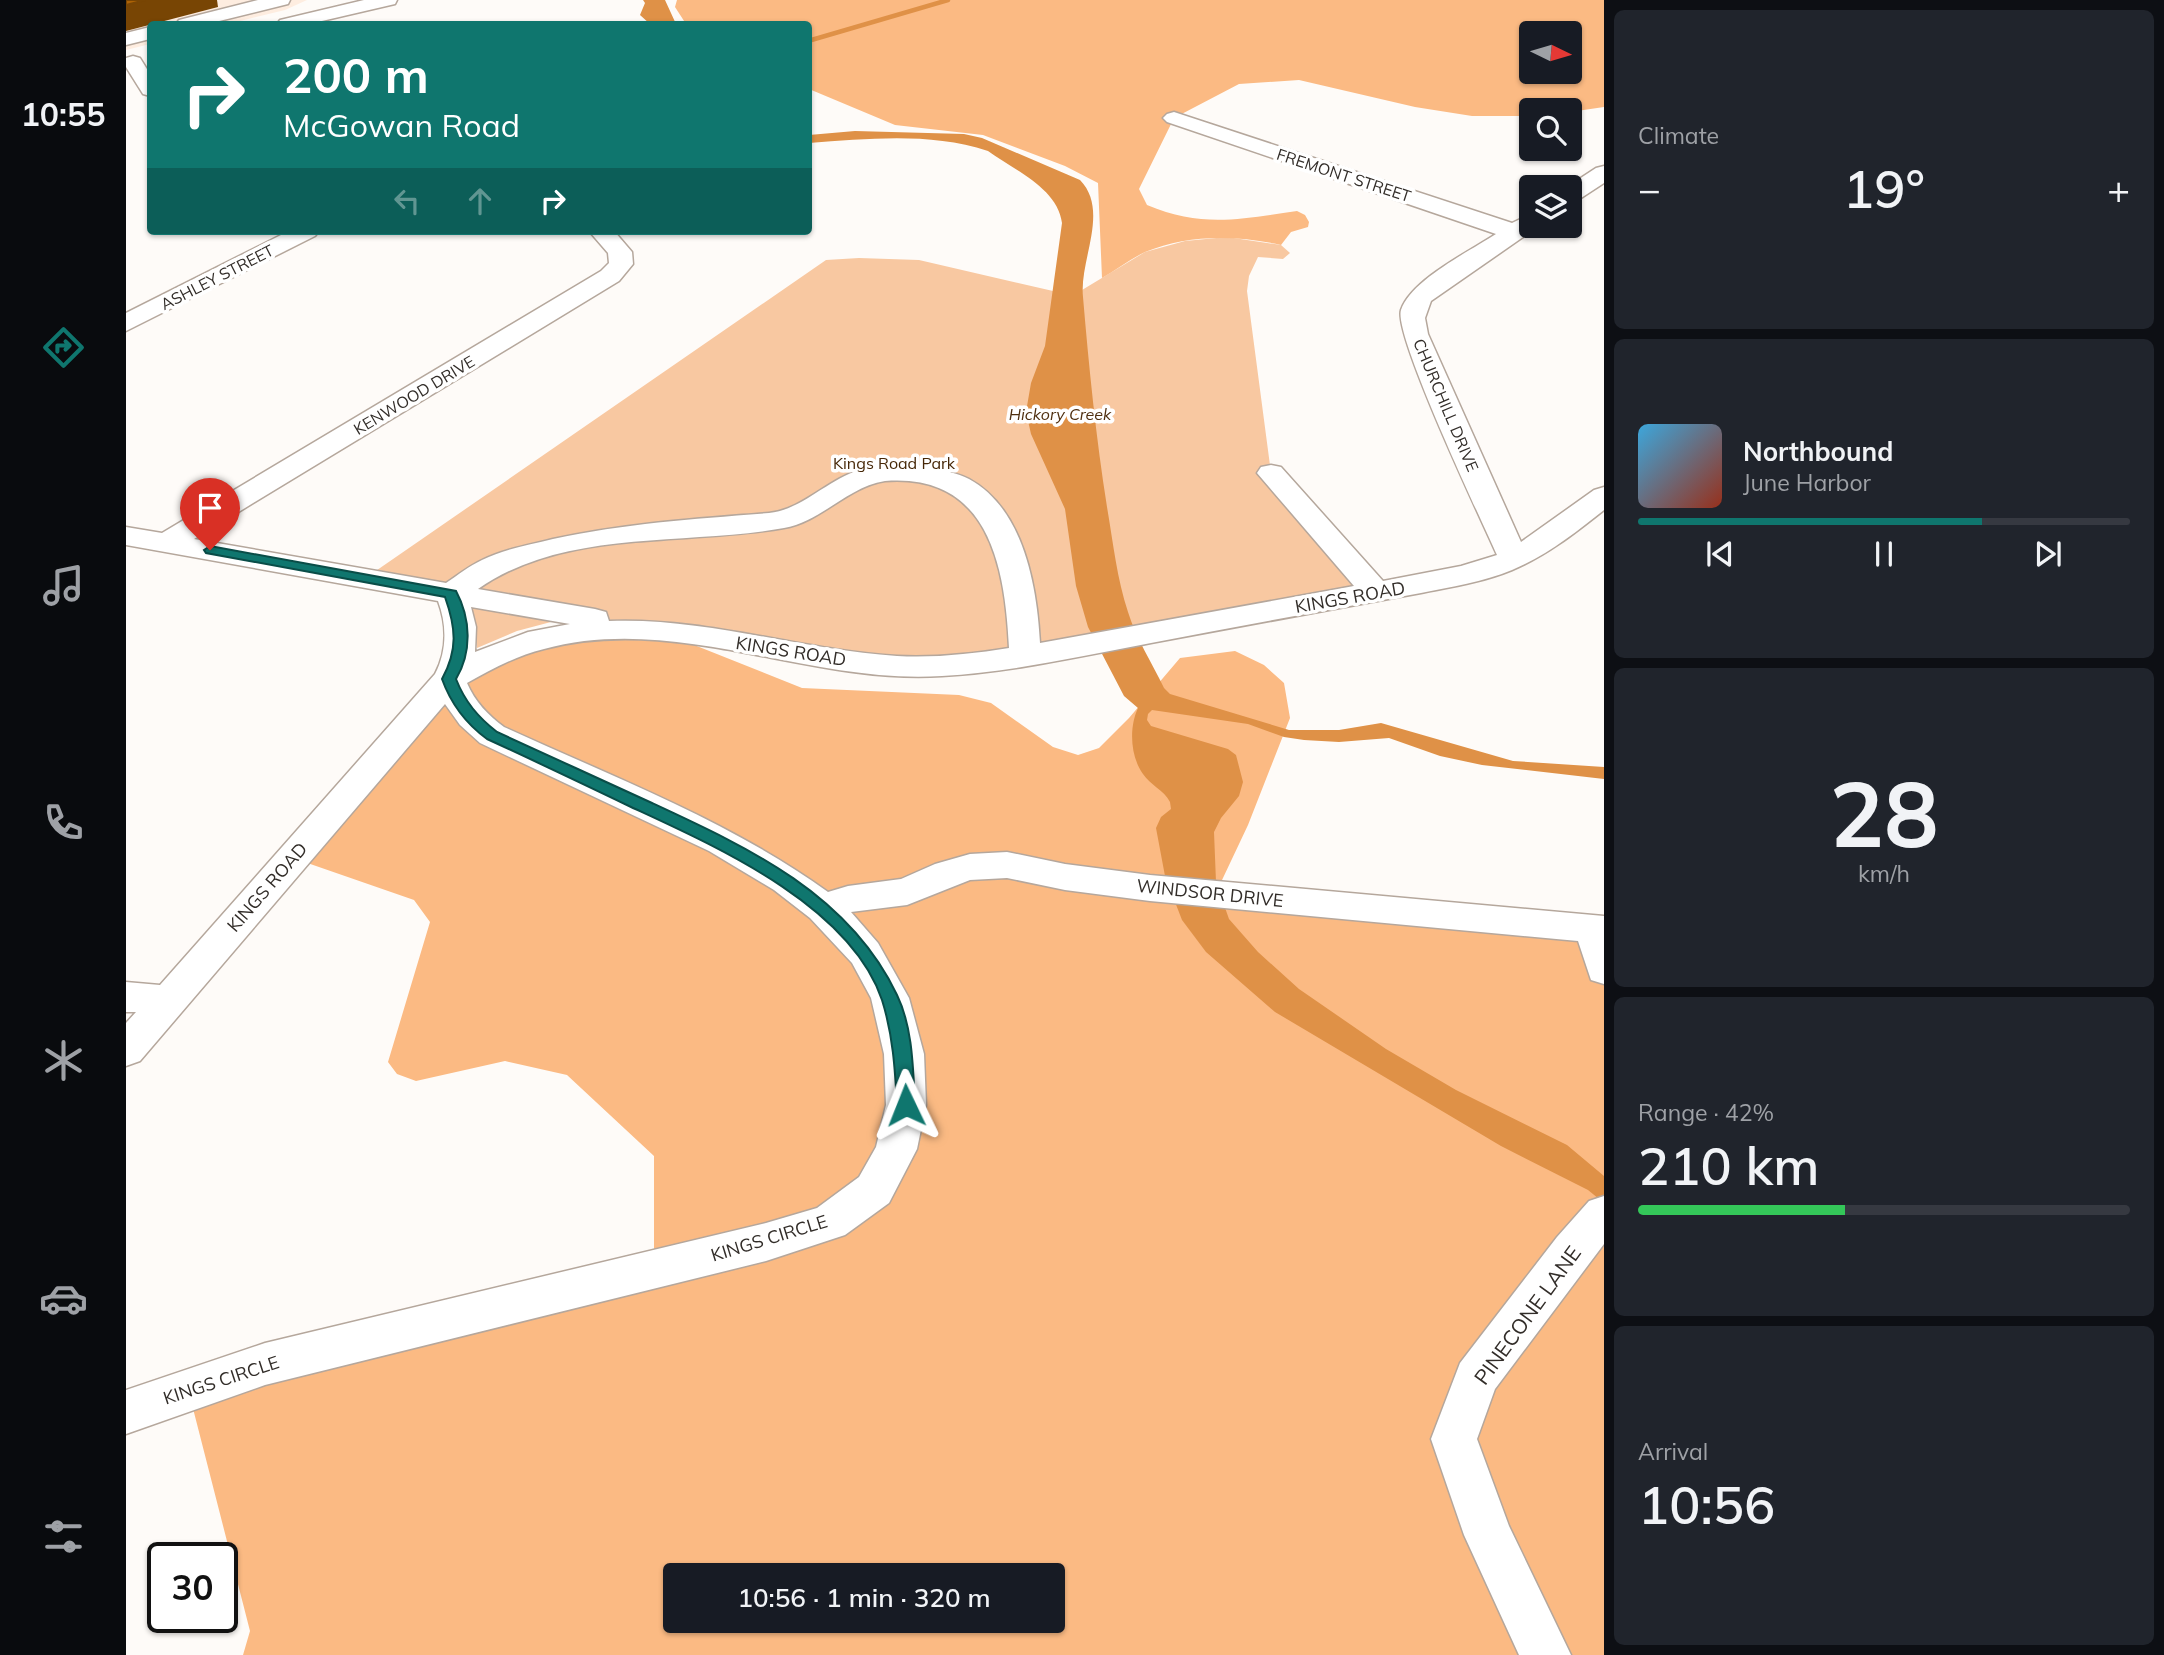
<!DOCTYPE html>
<meta charset="utf-8">
<style>
:root{--surface:#171b24;--page:#20242c;--text:#f1f3f6;--muted:#9ea1a6;--line:#363941;--accent:#0f766e}
body{margin:0;font-family:Mulish,sans-serif;background:var(--page);color:var(--text);height:100vh;display:flex;flex-direction:column;font-size:26px;white-space:nowrap}
*{box-sizing:border-box;margin:0}
p{font-size:23px;color:var(--muted)}
.icon{flex:none;width:38px;height:38px;fill:none;stroke:currentColor;stroke-width:2;stroke-linecap:round;stroke-linejoin:round}
.map{position:relative;flex:1;overflow:hidden}
.drawer{display:flex;flex-direction:column;gap:10px;padding:10px;background:#0d0f14;width:560px}
.drawer>*{flex:none}
.hud{position:absolute;left:21px;top:21px;width:665px;height:214px;border-radius:7px;box-shadow:0 2px 5px #0004;background:#0f766e;color:#fff;overflow:hidden}
.needle{width:46px;rotate:95deg}
.controls{position:absolute;left:1393px;top:21px;display:grid;gap:14px}
.controls a{display:grid;place-items:center;width:63px;height:63px;border-radius:7px;background:var(--surface);box-shadow:0 2px 5px #0004;font-size:35px}
.speed{position:absolute;left:21px;top:1542px;display:flex;gap:14px;font-size:35px;font-weight:700;text-align:center}
.speed>*{display:grid;place-content:center;width:91px;height:91px;border-radius:50%;background:var(--surface);box-shadow:0 2px 5px #0004;line-height:1}
.speed .limit{border:4px solid #111;border-radius:10px;background:#fff;color:#111}
.pin{position:absolute;display:grid;place-items:center;width:60px;height:60px;color:#fff;margin:-72px -30px;border-radius:50% 50% 50% 0;rotate:-45deg;box-shadow:0 0 7px #0007}
.pin .icon{rotate:45deg}
.me{position:absolute;width:77px;margin:-38px;rotate:358deg;stroke-linejoin:round;filter:drop-shadow(0 0 5px #0008)}
.turn{display:flex;align-items:center;gap:24px;height:147px;padding:0 21px;font-size:32px}
.turn .icon{width:91px;height:91px;stroke-width:2.5}
.turn b{display:block;font-size:49px;line-height:60px}
.lanes{display:flex;align-items:center;height:66px;padding:0 21px;background:#0003;justify-content:center;gap:35px;direction:ltr}
.lanes .off{opacity:.35}
.big{font-size:52px;font-weight:600;line-height:1.1}
.drawer .tile{flex:1;display:flex;flex-direction:column;justify-content:center;gap:10px;min-width:0;padding:0 24px;border-radius:10px;background:var(--page)}
.drawer .dial{align-items:center;gap:0}
.dial b{font-size:91px;line-height:1}
.song{display:flex;align-items:center;gap:21px}
.cover{width:84px;height:84px;border-radius:10px;background:linear-gradient(135deg,hsl(200 70% 55%),hsl(10 70% 35%))}
.played{height:7px;border-radius:4px;background:linear-gradient(90deg,var(--accent) 70%,var(--line) 70%)}
.keys{display:flex;justify-content:space-around;direction:ltr}
.heat{display:flex;justify-content:space-between;align-items:center;font-size:38px;direction:ltr}
.charge{height:10px;border-radius:5px;background:linear-gradient(90deg,#34c759 42%,var(--line) 0)}
.trip{position:absolute;left:537px;top:1563px;width:402px;height:70px;border-radius:7px;background:var(--surface);box-shadow:0 2px 5px #0004;font-weight:600;line-height:70px;text-align:center}
main{display:flex;flex:1;min-height:0}
.dock{display:flex;flex-direction:column;width:126px;justify-content:space-around;align-items:center;background:#090b0e;color:var(--muted)}
.dock .icon{width:49px;height:49px}
.dock .active{color:var(--accent)}
.dock b{font-size:32px;color:var(--text)}
.map>svg:first-child{display:block}
.built{fill:#feede0}
.green{fill:#f8c8a1}
.forest{fill:#fbba83;fill-rule:evenodd}
.water{fill:#df9147}
.lines{fill:none;stroke-linecap:round;stroke-linejoin:round}
.stream{stroke:#df9147;stroke-width:4.5}
.minor-casing{stroke:#b5a79c;stroke-width:3}
.minor{fill:#fff;fill-rule:evenodd}
.shaded-wall{fill:#784504}
.building{fill:#ac6206;stroke:#784504;stroke-width:2}
.route{fill:#0f766e;stroke:#0a4d48;stroke-width:2}
.labels{text-anchor:middle;dominant-baseline:central;stroke-width:7;stroke-linejoin:round;paint-order:stroke}
.far-street-label{font-size:16px;fill:#322d29;stroke:#fff}
.far-water-label{font-size:16px;font-style:italic;fill:#4f2f10;stroke:#fff}
.far-park-label{font-size:16px;fill:#462707;stroke:#fff}
.street-label{font-size:18px;fill:#322d29;stroke:#fff}
.near-street-label{font-size:21px;fill:#322d29;stroke:#fff}
</style>
<main>
<nav class="dock">
<b>10:55</b>
<svg class="icon active" aria-label="directions" viewBox="0 0 24 24"><path d="M12 3l9 9-9 9-9-9zM9 14v-3h6M13 9l2 2-2 2"/></svg>
<svg class="icon" aria-label="music" viewBox="0 0 24 24"><path d="M9 18V5l10-2v13"/><circle cx="6" cy="18" r="3"/><circle cx="16" cy="16" r="3"/></svg>
<svg class="icon" aria-label="phone" viewBox="0 0 24 24"><path d="M5 4h4l2 5-3 2q2 4 5 5l2-3 5 2v4C11 20 4 13 5 4z"/></svg>
<svg class="icon" aria-label="climate" viewBox="0 0 24 24"><path d="M12 3v18M4 7l16 10M4 17L20 7"/></svg>
<svg class="icon" aria-label="car" viewBox="0 0 24 24"><path d="M5 17H2v-5l4-1 3-4h7l3 4 3 1v5h-3M9 17h6M6 11h13"/><circle cx="7" cy="17" r="2"/><circle cx="17" cy="17" r="2"/></svg>
<svg class="icon" aria-label="filters" viewBox="0 0 24 24"><path d="M4 7h16M4 17h16"/><circle cx="9" cy="7" r="2"/><circle cx="15" cy="17" r="2"/></svg>
</nav>
<div class="map">
<svg width="1478" height="1655" viewBox="0 0 1478 1655">
<rect width="100%" height="100%" fill="#fefbf8"/>
<!-- built -->
<polygon class="built" points="0,0 181,0 159,10 102,24 24,24 24,44 0,50"/>
<!-- green -->
<g class="green">
<polygon points="1101,237 1155,245 1164,253 1157,259 1132,257 1123,276 1121,291 1145,473 1250,592 816,666 528,629 241,577 700,260 733,258 793,260 927,291 956,290 1019,252 1059,241"/>
<polygon points="344,604 440,618 391,631 351,648"/>
</g>
<!-- forest -->
<g class="forest">
<path d="M551 0H1478V107L1444 112 1405 110V116H1346L1289 107 1173 80 1113 84 1048 118 1013 189 1021 205C1076 228 1114 219 1171 211L1179 215 1183 222 1182 227 1165 232 1155 245C1111 235 1062 234 1019 252 1004 259 990 270 976 278L972 183 939 166 857 135 769 125 683 89 682 24H560L549 7ZM1405 33H1444V72H1405Z"/>
<path d="M528 629 676 688 833 695 865 703 927 747 952 755 973 748 1003 718 1054 658 1109 651 1138 665 1158 683 1164 718 1122 825 1088 897 1478 930V1655H117L124 1631 62 1389 528 1270V1156L441 1075 379 1061 290 1081 271 1074 262 1062 304 922 288 900 167 858 363 656ZM550 1575H928V1620H550Z"/>
</g>
<!-- water -->
<g class="water">
<polygon points="517,0 539,0 550,24 524,24 514,15 519,3"/>
<path d="M729 131 838 134 856 138 954 180C984 211 953 260 957 297 963 368 970 437 981 507 987 542 991 579 1002 612 1010 638 1026 663 1038 688L1044 694 1163 730H1213L1255 723 1387 761 1478 767V779L1356 765 1314 756 1263 738 1213 742 1178 740 1158 737 1122 724 1026 710 1022 714 1021 720 1025 726 1102 749 1110 755 1117 782 1113 796 1095 818 1088 832 1090 882 1103 919 1132 952 1173 989 1260 1049 1330 1090 1441 1145 1478 1176V1203L1462 1190 1375 1146 1149 1012 1080 952 1056 920 1039 876 1030 828 1035 817 1045 809 1044 802C1038 790 1024 785 1017 774 1004 756 1003 727 1012 708L998 696 962 627 950 586 939 509 905 434 900 412 905 383 919 346 936 223C932 188 888 170 862 151 803 132 743 139 683 143V135Z"/>
</g>
<g class="lines">
<!-- stream -->
<polyline class="stream" points="682,41 822,0"/>
<!-- minor casing -->
<g class="minor-casing">
<g id="minor">
<polygon points="132,0 164,0 162,4 81,24 50,24 53,20"/>
<polygon points="238,0 271,0 269,4 183,24 151,24 154,20"/>
<polygon points="24,27 24,39 0,45 0,33"/>
<polygon points="7,56 14,58 24,74 24,96 17,94 0,67 0,58"/>
<path d="M1048 112 1386 223 1405 214V226H1413L1305 301 1299 318 1302 334 1395 542 1468 490 1478 487V510C1449 533 1420 556 1386 570 1357 582 1325 587 1295 593 1205 609 1115 626 1025 643 956 656 886 672 816 676 683 685 550 613 418 649 390 656 366 669 341 683 349 702 362 715 378 727 487 777 604 821 702 892L722 886 775 879 809 864 844 854 881 852 939 864 1024 875 1478 916V984L1465 980 1452 941 1024 901 939 890 881 878 844 880 781 905 725 912 752 943 783 998 798 1054 800 1105 791 1149 763 1203 719 1235 640 1261 139 1385 0 1434V1390L139 1343 640 1223 691 1208 733 1177 750 1147 760 1105 758 1054 745 998 726 963 684 918 648 890 583 851 354 743 334 725 319 704 14 1061 0 1066V1023L10 1012H0V982L34 985 309 674C321 651 321 625 312 601L0 545V527L36 533 475 271 483 263 482 253 463 231H488L506 252 507 264 493 281 68 539 320 583C332 575 343 566 356 560 378 549 403 545 427 539 500 523 569 519 643 513 676 510 702 479 734 470 759 462 782 462 807 468 819 471 832 473 843 479 898 509 911 587 914 643L1228 586 1131 473 1135 467 1145 465 1155 467 1257 581 1335 566 1371 555C1355 519 1267 334 1275 310 1285 280 1344 251 1370 234L1041 122 1037 118 1041 114ZM759 481C863 473 879 566 883 648 846 654 808 658 771 656 674 650 580 617 483 621L480 612 469 609 352 589C439 528 559 546 658 528 695 522 721 487 759 481ZM345 607 444 624 402 632 349 652 350 627Z"/>
<polygon points="1478,166 1478,183 1452,200 1444,202 1444,187 1441,187 1470,168"/>
<polygon points="163,231 193,231 189,236 0,331 0,313"/>
<polygon points="1478,1196 1478,1244 1369,1389 1351,1439 1383,1526 1445,1655 1393,1655 1338,1535 1305,1439 1334,1363 1431,1237 1463,1201"/>
</g>
</g>
<!-- minor -->
<use href="#minor" class="minor"/>
</g>
<!-- shaded-wall -->
<polygon class="shaded-wall" points="19,0 91,0 92,7 0,31 0,5"/>
<!-- building -->
<polygon class="building" points="0,0 19,0 0,5"/>
<!-- route -->
<path class="route" d="M84 546 330 591C345 619 346 652 330 679 339 702 352 717 371 732 423 756 474 779 526 803 623 848 723 894 771 995 787 1028 787 1069 789 1105L786 1110 780 1112 773 1110 771 1105C769 1069 767 1035 756 1000 724 905 589 846 505 807 457 784 409 761 361 739 339 723 325 704 316 679 332 650 330 628 319 597L80 553 78 550Z"/>
<g class="labels">
<!-- far-street labels -->
<g class="far-street-label">
<text transform="translate(1218 175) rotate(18)">FREMONT STREET</text>
<text transform="translate(91 277) rotate(-27)">ASHLEY STREET</text>
<text transform="translate(288 395) rotate(-31)">KENWOOD DRIVE</text>
<text transform="translate(1320 405) rotate(67)">CHURCHILL DRIVE</text>
</g>
<!-- far-water labels -->
<g class="far-water-label">
<text x="934" y="414">Hickory Creek</text>
</g>
<!-- far-park labels -->
<g class="far-park-label">
<text x="768" y="463">Kings Road Park</text>
</g>
<!-- street labels -->
<g class="street-label">
<text transform="translate(1224 597) rotate(-10)">KINGS ROAD</text>
<text transform="translate(665 651) rotate(9)">KINGS ROAD</text>
<text transform="translate(141 887) rotate(-49)">KINGS ROAD</text>
<text transform="translate(1084 893) rotate(6)">WINDSOR DRIVE</text>
<text transform="translate(643 1238) rotate(-17)">KINGS CIRCLE</text>
<text transform="translate(95 1380) rotate(-18)">KINGS CIRCLE</text>
</g>
<!-- near-street labels -->
<g class="near-street-label">
<text transform="translate(1401 1315) rotate(-54)">PINECONE LANE</text>
</g>
</g>
</svg>
<div class="controls">
<a><svg class="needle" viewBox="-14 -14 28 28"><path d="M0-13l5 13h-10z" fill="#e53935"/><path d="M0 13l5-13h-10z" fill="#9ea1a6"/></svg></a>
<a><svg class="icon" aria-label="search" viewBox="0 0 24 24"><circle cx="10" cy="10" r="6"/><path d="M15 15l6 6"/></svg></a>
<a><svg class="icon" aria-label="layers" viewBox="0 0 24 24"><path d="M12 4l9 5-9 5-9-5zM3 14l9 5 9-5"/></svg></a>
</div>
<div class="speed"><div class="limit">30</div></div>
<div class="pin" style="left:84px;top:550px;background:#d93025"><svg class="icon" aria-label="arrive" viewBox="0 0 24 24"><path d="M6 21V4h12l-3 4 3 4H6"/></svg></div>
<svg class="me" style="left:780px;top:1105px" viewBox="-20 -20 40 40"><path d="M0-17L14 15 0 8-14 15z" fill="#0f766e" stroke="#fff" stroke-width="4"/></svg>
<div class="trip">10:56 · 1 min · 320 m</div>
<div class="hud">
<div class="turn"><svg class="icon" aria-label="right" viewBox="0 0 24 24"><path d="M7 20v-9h11M14 6l5 5-5 5"/></svg><div><b>200 m</b>McGowan Road</div></div>
<div class="lanes"><svg class="icon off" aria-label="left" viewBox="0 0 24 24"><path d="M17 20v-9H6M10 6l-5 5 5 5"/></svg><svg class="icon off" aria-label="ahead" viewBox="0 0 24 24"><path d="M12 20V5M6 11l6-6 6 6"/></svg><svg class="icon" aria-label="right" viewBox="0 0 24 24"><path d="M7 20v-9h11M14 6l5 5-5 5"/></svg></div>
</div>
</div>
<section class="drawer">
<div class="tile"><p>Climate</p>
<div class="heat"><a>−</a><b class="big">19°</b><a>+</a></div>
</div>
<div class="tile">
<div class="song"><i class="cover"></i><div><b>Northbound</b><p>June Harbor</p></div></div>
<div class="played"></div>
<div class="keys"><svg class="icon" aria-label="previous" viewBox="0 0 24 24"><path d="M18 5L8 12l10 7zM5 5v14"/></svg><svg class="icon" aria-label="pause" viewBox="0 0 24 24"><path d="M8 5v14M16 5v14"/></svg><svg class="icon" aria-label="next" viewBox="0 0 24 24"><path d="M6 5l10 7-10 7zM19 5v14"/></svg></div>
</div>
<div class="tile dial"><b>28</b><p>km/h</p></div>
<div class="tile"><p>Range · 42%</p><b class="big">210 km</b><div class="charge"></div></div>
<div class="tile"><p>Arrival</p><b class="big">10:56</b></div>
</section>
</main>
